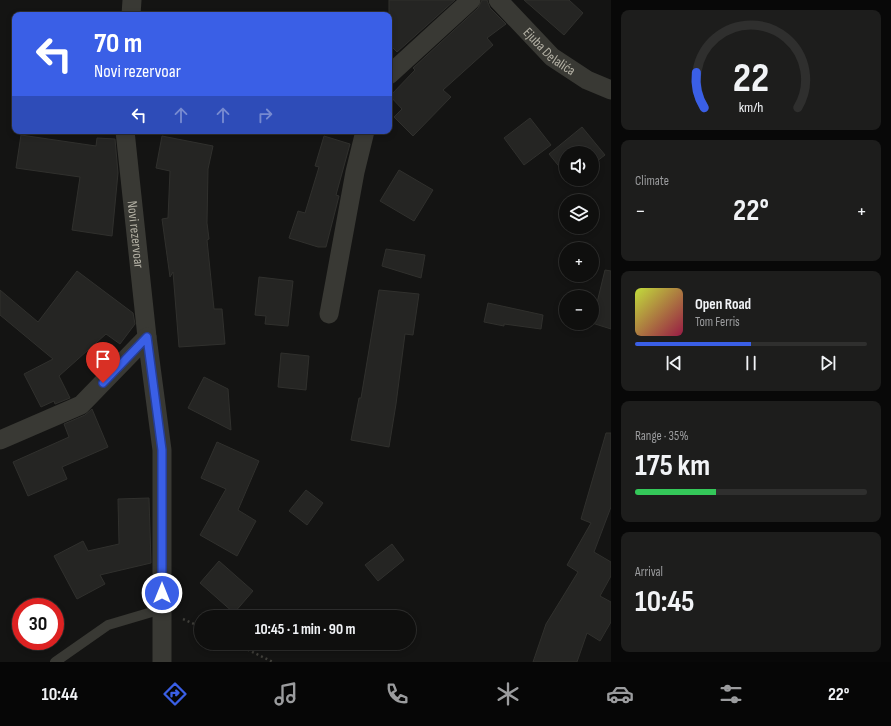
<!DOCTYPE html>
<meta charset="utf-8">
<style>
:root{--surface:#0f0f0e;--page:#1d1d1c;--text:#f1f3f6;--muted:#9b9c9e;--line:#2f2f2e;--accent:#3a5fe6}
body{margin:0;font-family:"Sofia Sans Condensed",sans-serif;background:var(--page);color:var(--text);height:100vh;display:flex;flex-direction:column;font-size:15px;white-space:nowrap}
*{box-sizing:border-box;margin:0}
p{font-size:13px;color:var(--muted)}
.icon{flex:none;width:22px;height:22px;fill:none;stroke:currentColor;stroke-width:2;stroke-linecap:round;stroke-linejoin:round}
.map{position:relative;flex:1;overflow:hidden}
.sheet{display:flex;flex-direction:column;gap:10px;padding:10px;background:#080808;width:280px}
.sheet>*{flex:none}
.banner{position:absolute;left:12px;top:12px;width:380px;height:122px;border-radius:8px;box-shadow:0 2px 6px #0003,0 0 0 1px var(--line);background:#3a5fe6;color:#fff;overflow:hidden}
.controls{position:absolute;left:559px;top:146px;display:grid;gap:8px}
.controls a{display:grid;place-items:center;width:40px;height:40px;border-radius:50%;background:var(--surface);box-shadow:0 2px 6px #0003,0 0 0 1px var(--line);font-size:20px}
.speed{position:absolute;left:12px;top:598px;display:flex;gap:8px;font-size:20px;font-weight:700;text-align:center}
.speed>*{display:grid;place-content:center;width:52px;height:52px;border-radius:50%;background:var(--surface);box-shadow:0 2px 6px #0003,0 0 0 1px var(--line);line-height:1}
.speed .limit{border:6px solid #d22;background:#fff;color:#111}
.pin{position:absolute;display:grid;place-items:center;width:34px;height:34px;color:#fff;margin:-41px -17px;border-radius:50% 50% 50% 0;rotate:-45deg;box-shadow:0 0 4px #0007}
.pin .icon{rotate:45deg}
.me{position:absolute;width:44px;margin:-22px;rotate:0deg;stroke-linejoin:round;filter:drop-shadow(0 0 3px #0008)}
.turn{display:flex;align-items:center;gap:14px;height:84px;padding:0 16px;font-size:18px}
.turn .icon{width:52px;height:52px;stroke-width:2.5}
.turn b{display:block;font-size:28px;line-height:34px}
.lanes{display:flex;align-items:center;height:38px;padding:0 16px;background:#0003;justify-content:center;gap:20px;direction:ltr}
.lanes .off{opacity:.35}
.big{font-size:30px;font-weight:700;line-height:1.1}
.sheet .widget{flex:1;display:flex;flex-direction:column;justify-content:center;gap:6px;min-width:0;padding:0 14px;border-radius:8px;background:var(--page)}
.sheet .dial{align-items:center;gap:0}
.dial svg{height:104px;overflow:visible;fill:none;stroke:var(--line);stroke-width:7;stroke-linecap:round;text-anchor:middle}
.dial text{fill:var(--text);stroke:none}
.song{display:flex;align-items:center;gap:12px}
.cover{width:48px;height:48px;border-radius:6px;background:linear-gradient(135deg,hsl(70 70% 55%),hsl(340 70% 35%))}
.played{height:4px;border-radius:2px;background:linear-gradient(90deg,var(--accent) 50%,var(--line) 50%)}
.keys{display:flex;justify-content:space-around;direction:ltr}
.heat{display:flex;justify-content:space-between;align-items:center;font-size:22px;direction:ltr}
.charge{height:6px;border-radius:3px;background:linear-gradient(90deg,#34c759 35%,var(--line) 0)}
.trip{position:absolute;left:194px;top:610px;width:222px;height:40px;border-radius:20px;background:var(--surface);box-shadow:0 2px 6px #0003,0 0 0 1px var(--line);font-weight:700;line-height:40px;text-align:center}
.dock{display:flex;height:64px;justify-content:space-around;align-items:center;background:#060606;color:var(--muted)}
.dock .icon{width:28px;height:28px}
.dock .selected{color:var(--accent)}
.dock b{font-size:18px;color:var(--text)}
main{display:flex;flex:1;min-height:0}
.map>svg:first-child{display:block}
.building{fill:#252523;stroke:#30302d}
.lines{fill:none;stroke-linecap:round;stroke-linejoin:round}
.path{stroke:#403f3a;stroke-width:2.5;stroke-dasharray:2 3;stroke-linecap:butt}
.lane{stroke:#393934;stroke-width:10}
.street{stroke:#393934;stroke-width:19}
.route-casing{stroke:#263e96;stroke-width:10}
.route{stroke:#3a5fe6;stroke-width:7}
.labels{text-anchor:middle;dominant-baseline:central;stroke-width:4;stroke-linejoin:round;paint-order:stroke}
.street-label{font-size:14px;fill:#b4b1a5;stroke:#0f0f0e}
</style>
<main>
<div class="map">
<svg width="611" height="662" viewBox="0 0 611 662">
<rect width="100%" height="100%" fill="#141413"/>
<!-- building -->
<g class="building">
<polygon points="389,0 455,0 397,52 389,44"/>
<polygon points="482,0 487,0 490,8 506,24 487,38 493,45 443,90 451,97 413,136 394,117 402,109 390,96 415,70 413,68 478,8"/>
<polygon points="524,0 569,0 583,13 564,35"/>
<polygon points="530,118 551,145 524,165 504,138"/>
<polygon points="582,127 605,155 592,165 592,153 566,153 566,175 549,154"/>
<polygon points="21,135 96,146 97,138 115,139 118,173 112,236 72,230 80,177 16,168"/>
<polygon points="162,136 213,146 208,169 207,223 209,239 207,240 214,309 222,309 225,344 179,347 173,272 170,277 162,219 168,218 170,171 156,168"/>
<polygon points="324,136 350,144 336,195 339,196 326,247 318,247 289,238 298,211 305,213 319,167 315,166"/>
<polygon points="399,170 433,190 414,221 380,201"/>
<polygon points="386,249 425,255 421,278 382,266"/>
<polygon points="605,270 611,271 611,329 592,323"/>
<polygon points="77,271 133,313 135,324 120,344 106,334 59,376 70,398 55,404 54,401 41,407 24,374 53,359 0,315 0,290 38,322"/>
<polygon points="259,277 293,281 288,326 265,324 266,316 255,315"/>
<polygon points="379,290 419,294 413,335 405,334 396,404 389,447 351,440 359,398 361,398"/>
<polygon points="488,303 543,315 541,329 504,324 504,326 484,322"/>
<polygon points="281,353 309,356 306,390 278,387"/>
<polygon points="204,377 228,389 231,430 188,408"/>
<polygon points="92,409 108,447 62,467 67,479 28,496 13,462 69,437 64,424 85,415"/>
<polygon points="606,433 611,433 611,507 594,552 611,562 611,576 600,596 611,602 611,622 600,641 587,633 577,662 533,662 546,624 578,572 567,565 591,523 581,519"/>
<polygon points="217,442 259,461 238,510 256,521 237,556 200,535 226,489 201,478"/>
<polygon points="306,490 323,503 307,525 289,511"/>
<polygon points="149,498 151,563 100,575 105,584 77,599 54,556 83,541 88,551 119,544 118,499"/>
<polygon points="392,544 404,560 378,581 365,565"/>
<polygon points="219,561 253,591 234,613 200,583"/>
</g>
<g class="lines">
<!-- path -->
<g class="path">
<polyline points="183,619 201,627"/>
<polyline points="234,643 273,662"/>
</g>
<!-- lane -->
<polyline class="lane" points="55,662 108,625 162,609"/>
<!-- street -->
<g class="street">
<path id="s1" d="M498 0 552 57 587 80 611 90"/>
<polyline points="131,15 132,0"/>
<polyline points="389,75 471,0"/>
<path id="s2" d="M125 131 147 337 162 450V662"/>
<polyline points="329,314 355,172 365,131"/>
<polyline points="0,440 81,405 147,337"/>
</g>
</g>
<g class="lines">
<!-- route casing -->
<g class="route-casing">
<polyline id="route" points="103,383 147,337 162,450 162,593"/>
</g>
<!-- route -->
<use href="#route" class="route"/>
</g>
<g class="labels">
<!-- street labels -->
<g class="street-label">
<text stroke="none"><textPath href="#s1" startOffset="73">Ejuba Delalića</textPath></text>
<text stroke="none"><textPath href="#s2" startOffset="104">Novi rezervoar</textPath></text>
</g>
</g>
</svg>
<div class="controls">
<a><svg class="icon" aria-label="sound" viewBox="0 0 24 24"><path d="M4 9h4l5-4v14l-5-4H4zM17 9q2 3 0 6"/></svg></a>
<a><svg class="icon" aria-label="layers" viewBox="0 0 24 24"><path d="M12 4l9 5-9 5-9-5zM3 14l9 5 9-5"/></svg></a>
<a>+</a>
<a>−</a>
</div>
<div class="speed"><div class="limit">30</div></div>
<div class="pin" style="left:103px;top:383px;background:#d93025"><svg class="icon" aria-label="arrive" viewBox="0 0 24 24"><path d="M6 21V4h12l-3 4 3 4H6"/></svg></div>
<svg class="me" style="left:162px;top:593px" viewBox="-20 -20 40 40"><circle r="17" fill="#3a5fe6" stroke="#fff" stroke-width="3"/><path d="M0-11L8 9 0 5-8 9z" fill="#fff"/></svg>
<div class="trip">10:45 · 1 min · 90 m</div>
<div class="banner">
<div class="turn"><svg class="icon" aria-label="left" viewBox="0 0 24 24"><path d="M17 20v-9H6M10 6l-5 5 5 5"/></svg><div><b>70 m</b>Novi rezervoar</div></div>
<div class="lanes"><svg class="icon" aria-label="left" viewBox="0 0 24 24"><path d="M17 20v-9H6M10 6l-5 5 5 5"/></svg><svg class="icon off" aria-label="ahead" viewBox="0 0 24 24"><path d="M12 20V5M6 11l6-6 6 6"/></svg><svg class="icon off" aria-label="ahead" viewBox="0 0 24 24"><path d="M12 20V5M6 11l6-6 6 6"/></svg><svg class="icon off" aria-label="right" viewBox="0 0 24 24"><path d="M7 20v-9h11M14 6l5 5-5 5"/></svg></div>
</div>
</div>
<section class="sheet">
<div class="widget dial"><svg viewBox="0 0 100 80">
<path d="M14 69A42 42 0 1 1 86 69"/>
<path d="M14 69A42 42 0 0 1 8 42" stroke="#3a5fe6"/>
<text x="50" y="56" font-size="32" font-weight="700">22</text>
<text x="50" y="72" font-size="11">km/h</text>
</svg></div>
<div class="widget"><p>Climate</p>
<div class="heat"><a>−</a><b class="big">22°</b><a>+</a></div>
</div>
<div class="widget">
<div class="song"><i class="cover"></i><div><b>Open Road</b><p>Tom Ferris</p></div></div>
<div class="played"></div>
<div class="keys"><svg class="icon" aria-label="previous" viewBox="0 0 24 24"><path d="M18 5L8 12l10 7zM5 5v14"/></svg><svg class="icon" aria-label="pause" viewBox="0 0 24 24"><path d="M8 5v14M16 5v14"/></svg><svg class="icon" aria-label="next" viewBox="0 0 24 24"><path d="M6 5l10 7-10 7zM19 5v14"/></svg></div>
</div>
<div class="widget"><p>Range · 35%</p><b class="big">175 km</b><div class="charge"></div></div>
<div class="widget"><p>Arrival</p><b class="big">10:45</b></div>
</section>
</main>
<nav class="dock">
<b>10:44</b>
<svg class="icon selected" aria-label="directions" viewBox="0 0 24 24"><path d="M12 3l9 9-9 9-9-9zM9 14v-3h6M13 9l2 2-2 2"/></svg>
<svg class="icon" aria-label="music" viewBox="0 0 24 24"><path d="M9 18V5l10-2v13"/><circle cx="6" cy="18" r="3"/><circle cx="16" cy="16" r="3"/></svg>
<svg class="icon" aria-label="phone" viewBox="0 0 24 24"><path d="M5 4h4l2 5-3 2q2 4 5 5l2-3 5 2v4C11 20 4 13 5 4z"/></svg>
<svg class="icon" aria-label="climate" viewBox="0 0 24 24"><path d="M12 3v18M4 7l16 10M4 17L20 7"/></svg>
<svg class="icon" aria-label="car" viewBox="0 0 24 24"><path d="M5 17H2v-5l4-1 3-4h7l3 4 3 1v5h-3M9 17h6M6 11h13"/><circle cx="7" cy="17" r="2"/><circle cx="17" cy="17" r="2"/></svg>
<svg class="icon" aria-label="filters" viewBox="0 0 24 24"><path d="M4 7h16M4 17h16"/><circle cx="9" cy="7" r="2"/><circle cx="15" cy="17" r="2"/></svg>
<b>22°</b>
</nav>
